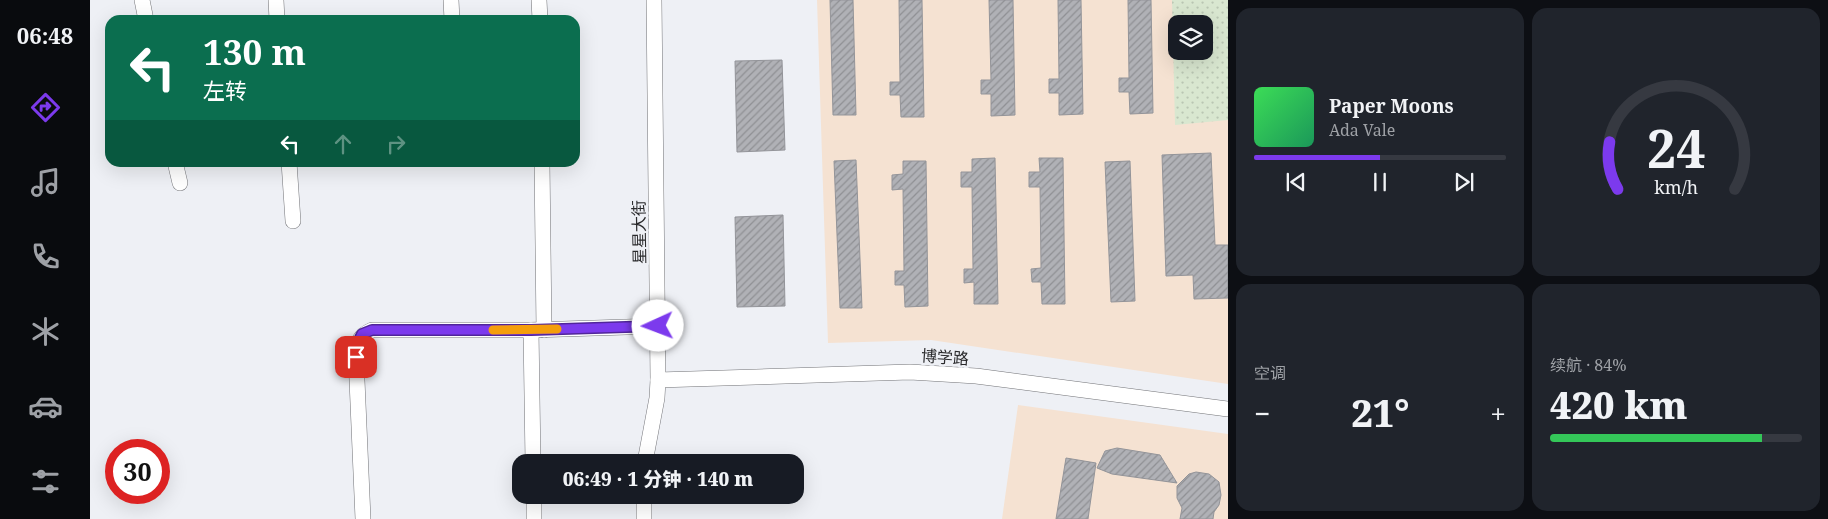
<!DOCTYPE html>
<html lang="zh">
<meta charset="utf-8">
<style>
:root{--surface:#171b24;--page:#20242c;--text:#f1f3f6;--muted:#9ea1a6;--line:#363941;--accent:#7c3aed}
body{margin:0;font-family:"Noto Serif","Noto Sans SC",serif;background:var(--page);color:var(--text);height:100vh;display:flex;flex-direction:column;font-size:19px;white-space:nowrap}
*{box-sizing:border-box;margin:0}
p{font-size:16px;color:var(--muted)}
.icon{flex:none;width:28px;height:28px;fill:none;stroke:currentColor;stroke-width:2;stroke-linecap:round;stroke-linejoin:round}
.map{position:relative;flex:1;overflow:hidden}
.panel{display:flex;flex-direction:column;gap:8px;padding:8px;background:#0d0f14;width:600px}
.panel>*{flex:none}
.banner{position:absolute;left:15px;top:15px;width:475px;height:152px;border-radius:15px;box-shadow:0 5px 20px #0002;background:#0b6e4f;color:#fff;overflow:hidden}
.buttons{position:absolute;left:1078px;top:15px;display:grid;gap:10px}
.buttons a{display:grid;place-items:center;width:45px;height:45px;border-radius:10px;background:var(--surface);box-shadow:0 5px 20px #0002;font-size:25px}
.speed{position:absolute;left:15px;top:439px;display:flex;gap:10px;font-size:25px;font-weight:700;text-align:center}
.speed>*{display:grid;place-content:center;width:65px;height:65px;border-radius:50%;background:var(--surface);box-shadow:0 5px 20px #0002;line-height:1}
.speed .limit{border:8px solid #d22;background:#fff;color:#111}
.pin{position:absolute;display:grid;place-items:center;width:42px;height:42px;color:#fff;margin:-21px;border-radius:10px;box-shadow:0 2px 8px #0006}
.me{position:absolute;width:55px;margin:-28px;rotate:268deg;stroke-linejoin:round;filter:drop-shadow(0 0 4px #0008)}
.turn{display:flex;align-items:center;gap:18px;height:105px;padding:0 15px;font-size:22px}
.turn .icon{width:65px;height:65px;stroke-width:2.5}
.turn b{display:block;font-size:35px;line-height:42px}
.lanes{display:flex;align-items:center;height:48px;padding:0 15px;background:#0003;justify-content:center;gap:25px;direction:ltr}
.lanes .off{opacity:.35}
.big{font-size:38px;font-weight:800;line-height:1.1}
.panel .tile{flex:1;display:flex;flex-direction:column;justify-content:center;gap:8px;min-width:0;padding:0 18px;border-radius:15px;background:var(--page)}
.panel .dial{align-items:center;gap:0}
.dial svg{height:130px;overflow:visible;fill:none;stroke:var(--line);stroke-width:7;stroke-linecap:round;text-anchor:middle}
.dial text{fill:var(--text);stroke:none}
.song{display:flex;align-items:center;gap:15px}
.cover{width:60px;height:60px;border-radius:8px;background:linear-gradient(135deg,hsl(130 70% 55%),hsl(150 70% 35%))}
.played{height:5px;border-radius:2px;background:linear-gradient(90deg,var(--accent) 50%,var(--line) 50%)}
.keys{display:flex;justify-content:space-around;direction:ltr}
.heat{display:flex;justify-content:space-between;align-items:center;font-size:28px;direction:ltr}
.charge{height:8px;border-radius:4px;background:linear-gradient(90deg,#34c759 84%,var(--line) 0)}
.panel .tiles{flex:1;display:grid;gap:8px;grid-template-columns:repeat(2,1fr)}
.trip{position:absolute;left:422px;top:454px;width:292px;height:50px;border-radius:15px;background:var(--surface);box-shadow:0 5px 20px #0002;font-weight:800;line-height:50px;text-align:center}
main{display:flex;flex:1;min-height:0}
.dock{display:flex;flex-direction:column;width:90px;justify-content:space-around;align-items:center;background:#090b0e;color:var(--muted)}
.dock .icon{width:35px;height:35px}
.dock .current{color:var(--accent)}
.dock b{font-size:22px;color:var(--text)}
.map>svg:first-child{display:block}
.education{fill:#f5e2d2;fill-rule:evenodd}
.grass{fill:url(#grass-dots);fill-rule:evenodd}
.building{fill:url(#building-hatch);stroke:#939499}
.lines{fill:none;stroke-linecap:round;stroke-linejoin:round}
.minor-casing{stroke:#727377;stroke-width:16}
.minor{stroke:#fff;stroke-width:15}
.route-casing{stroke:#51269a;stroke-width:12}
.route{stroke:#7c3aed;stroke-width:9}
.slow{stroke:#f59e0b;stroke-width:9}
.labels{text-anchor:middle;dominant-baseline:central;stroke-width:5;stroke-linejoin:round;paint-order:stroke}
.street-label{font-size:16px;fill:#2a2a2c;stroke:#eef0f5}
</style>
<main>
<nav class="dock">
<b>06:48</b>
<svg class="icon current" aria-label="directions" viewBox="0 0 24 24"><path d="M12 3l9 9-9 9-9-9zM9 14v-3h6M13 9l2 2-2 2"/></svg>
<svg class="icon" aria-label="music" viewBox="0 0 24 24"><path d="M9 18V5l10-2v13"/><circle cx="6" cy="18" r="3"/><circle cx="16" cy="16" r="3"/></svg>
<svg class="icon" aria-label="phone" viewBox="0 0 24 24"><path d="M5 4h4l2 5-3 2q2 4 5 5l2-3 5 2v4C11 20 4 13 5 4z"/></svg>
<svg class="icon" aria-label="climate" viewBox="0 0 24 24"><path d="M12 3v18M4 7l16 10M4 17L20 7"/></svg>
<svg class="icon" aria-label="car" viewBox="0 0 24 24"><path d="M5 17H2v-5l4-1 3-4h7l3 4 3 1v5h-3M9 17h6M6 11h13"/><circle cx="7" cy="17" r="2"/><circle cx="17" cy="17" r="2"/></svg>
<svg class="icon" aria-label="filters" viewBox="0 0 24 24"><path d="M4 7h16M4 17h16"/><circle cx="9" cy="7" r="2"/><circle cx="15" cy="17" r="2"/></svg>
</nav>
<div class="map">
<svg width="1138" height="519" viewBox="0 0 1138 519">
<defs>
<pattern id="grass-dots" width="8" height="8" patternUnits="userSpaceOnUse" patternTransform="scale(1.25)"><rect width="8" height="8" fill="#d9e7d0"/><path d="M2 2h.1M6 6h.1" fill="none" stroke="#bac6b3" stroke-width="1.8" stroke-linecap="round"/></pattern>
<pattern id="building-hatch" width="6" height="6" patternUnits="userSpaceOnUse" patternTransform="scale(1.25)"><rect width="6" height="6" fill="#b0b1b6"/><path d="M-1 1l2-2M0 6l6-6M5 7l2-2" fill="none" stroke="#8f9094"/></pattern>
</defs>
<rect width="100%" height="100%" fill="#eef0f5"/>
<!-- education -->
<g class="education">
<path d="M727 0H1138V384L841 340 738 343ZM1086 24H1114V51H1086Z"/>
<polygon points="928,405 1138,434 1138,519 912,519"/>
</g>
<!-- grass -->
<path class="grass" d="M1082 0H1138V120L1085 125ZM1086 24H1114V51H1086Z"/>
<!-- building -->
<g class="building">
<polygon points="740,0 763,0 766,115 743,115"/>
<polygon points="809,0 832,0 834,117 811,117 810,95 800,95 800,82 810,82"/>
<polygon points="899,0 923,0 925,115 901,116 901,94 891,94 891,80 901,80"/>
<polygon points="968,0 991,0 993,114 969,115 969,93 959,93 959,79 969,79"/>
<polygon points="1038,0 1061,0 1063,113 1040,114 1039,92 1029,92 1029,78 1039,78"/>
<polygon points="692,60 695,150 647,152 645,61"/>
<polygon points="1121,153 1125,245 1138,245 1138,298 1104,299 1103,275 1076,276 1072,155"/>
<polygon points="905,158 908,304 884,304 884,282 874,283 874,269 883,269 882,187 871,187 871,172 882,172 882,159"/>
<polygon points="949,158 973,158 975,304 952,304 951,282 942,282 941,269 951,268 950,187 939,187 939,172 950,172"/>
<polygon points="766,160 772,308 750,308 744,161"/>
<polygon points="813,161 836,161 838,306 815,307 814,285 805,285 805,271 814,271 813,189 802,190 802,175 813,174"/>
<polygon points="1040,161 1045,301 1021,302 1015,162"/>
<polygon points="693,215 695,306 647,307 645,217"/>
<polygon points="1027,448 1070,455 1087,483 1022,474 1007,468 1015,451"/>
<polygon points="976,458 1006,463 998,519 966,519"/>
<polygon points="1106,472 1119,474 1129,482 1131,495 1129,505 1124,512 1123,519 1090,519 1092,508 1087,498 1087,486 1099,474"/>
</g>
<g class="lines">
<!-- minor casing -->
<g class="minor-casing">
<g id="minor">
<polyline points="52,0 56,20"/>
<polyline points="186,0 187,20"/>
<polyline points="361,0 362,20"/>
<polyline points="449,0 450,20"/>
<polyline points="85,162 90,183"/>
<polyline points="199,162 203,221"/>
<polyline points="452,162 454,330"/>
<polyline points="441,330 443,462"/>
<polyline points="568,380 820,372 886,376 1138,409"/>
<polyline points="555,462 567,398 568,380 564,0"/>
<polyline points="444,495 444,519"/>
<polyline points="554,495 554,519"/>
<path d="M273 519 266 357C268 343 268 336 282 330H441L568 326"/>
</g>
</g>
<!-- minor -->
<use href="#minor" class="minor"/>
</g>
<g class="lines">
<!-- route casing -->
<g class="route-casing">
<polyline id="route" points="266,357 267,344 272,334 282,330 441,330 568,326"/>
</g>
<!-- route -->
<use href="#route" class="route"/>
<!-- slow -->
<polyline class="slow" points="403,330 467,329"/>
</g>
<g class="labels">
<!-- street labels -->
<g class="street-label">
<text transform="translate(549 232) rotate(-91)">星星大街</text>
<text transform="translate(855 357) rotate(4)">博学路</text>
</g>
</g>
</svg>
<div class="buttons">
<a><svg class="icon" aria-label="layers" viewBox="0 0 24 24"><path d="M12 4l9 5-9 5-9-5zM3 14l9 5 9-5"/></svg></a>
</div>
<div class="speed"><div class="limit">30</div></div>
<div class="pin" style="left:266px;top:357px;background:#d93025"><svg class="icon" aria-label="arrive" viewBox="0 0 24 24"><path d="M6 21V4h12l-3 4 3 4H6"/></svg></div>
<svg class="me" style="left:568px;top:326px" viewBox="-20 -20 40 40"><circle r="19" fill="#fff"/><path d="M0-13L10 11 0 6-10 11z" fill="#7c3aed"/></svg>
<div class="trip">06:49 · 1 分钟 · 140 m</div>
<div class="banner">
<div class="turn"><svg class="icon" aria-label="left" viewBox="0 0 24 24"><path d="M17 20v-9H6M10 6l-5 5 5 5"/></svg><div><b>130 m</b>左转</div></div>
<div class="lanes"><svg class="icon" aria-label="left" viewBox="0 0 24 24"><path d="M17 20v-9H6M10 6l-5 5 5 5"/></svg><svg class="icon off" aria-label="ahead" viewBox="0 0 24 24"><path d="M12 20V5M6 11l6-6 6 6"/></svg><svg class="icon off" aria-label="right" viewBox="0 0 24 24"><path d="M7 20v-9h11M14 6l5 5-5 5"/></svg></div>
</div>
</div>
<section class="panel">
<div class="tiles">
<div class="tile">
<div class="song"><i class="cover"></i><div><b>Paper Moons</b><p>Ada Vale</p></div></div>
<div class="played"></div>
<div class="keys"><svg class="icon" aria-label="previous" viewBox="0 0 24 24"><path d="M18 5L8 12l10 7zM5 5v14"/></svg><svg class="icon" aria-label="pause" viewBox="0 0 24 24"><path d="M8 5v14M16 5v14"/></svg><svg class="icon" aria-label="next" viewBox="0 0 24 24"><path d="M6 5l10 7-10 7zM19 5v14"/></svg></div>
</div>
<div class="tile dial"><svg viewBox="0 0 100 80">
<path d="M14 69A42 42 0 1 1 86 69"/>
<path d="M14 69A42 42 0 0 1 9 40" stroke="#7c3aed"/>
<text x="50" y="56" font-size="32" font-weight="700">24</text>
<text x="50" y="72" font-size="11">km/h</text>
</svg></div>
<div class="tile"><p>空调</p>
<div class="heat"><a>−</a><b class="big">21°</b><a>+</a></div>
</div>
<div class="tile"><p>续航 · 84%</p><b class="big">420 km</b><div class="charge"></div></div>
</div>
</section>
</main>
